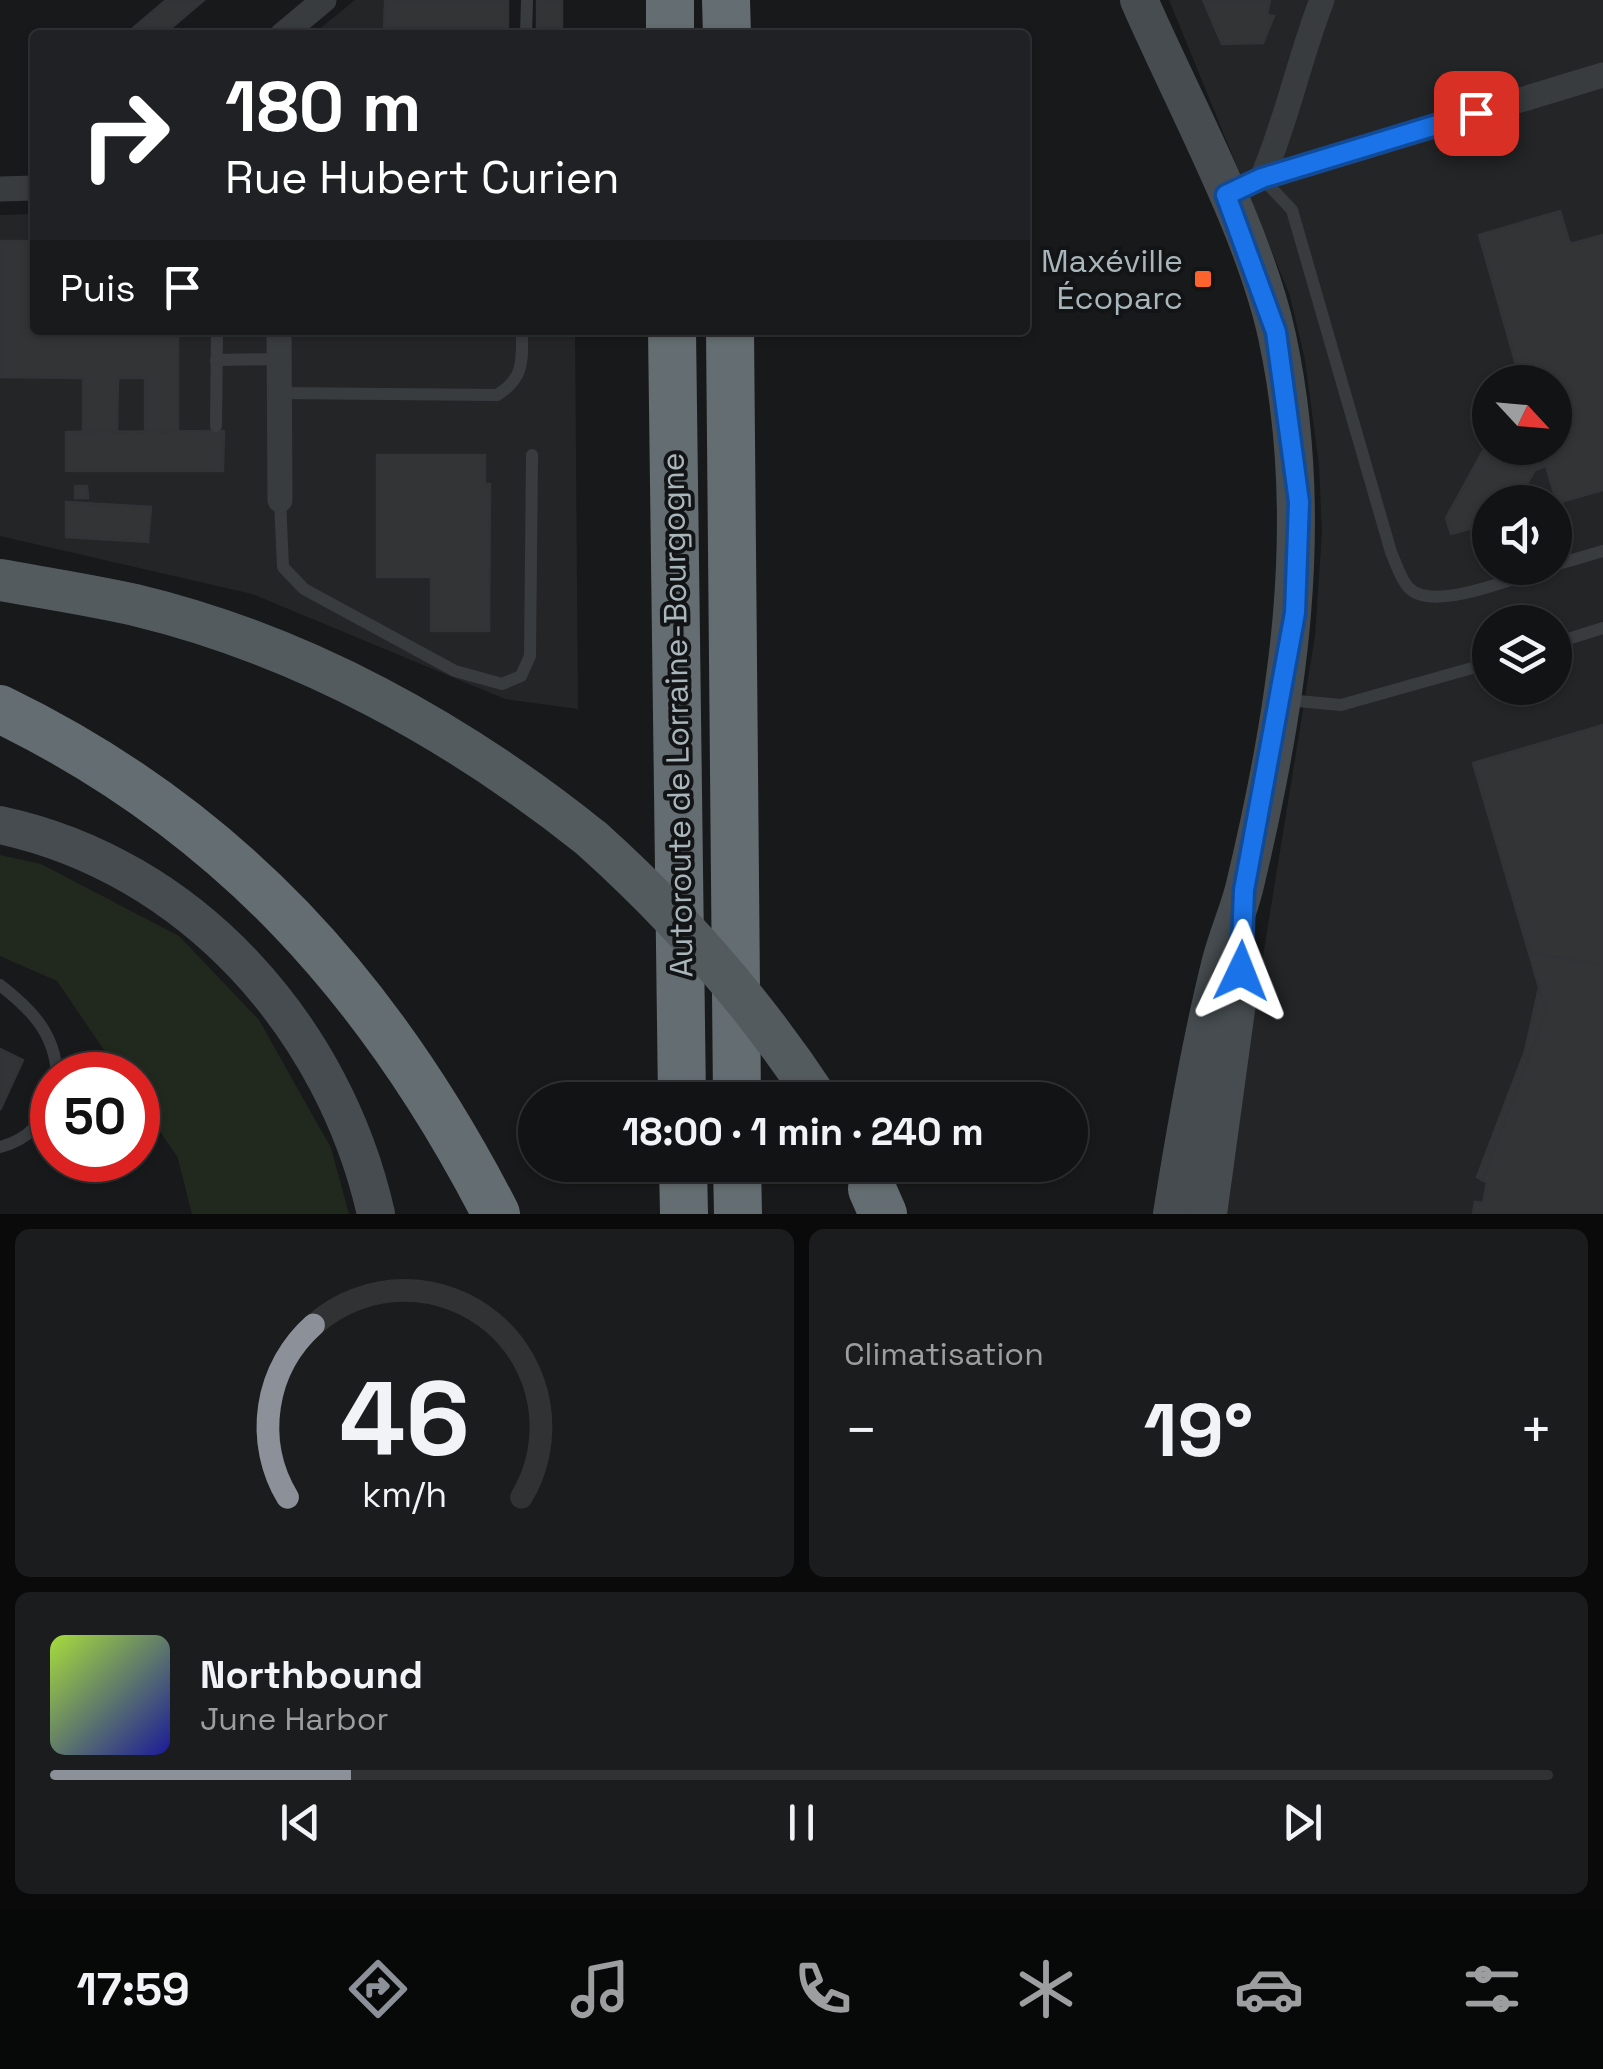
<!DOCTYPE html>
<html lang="fr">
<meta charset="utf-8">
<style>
:root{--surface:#121314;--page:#1b1c1d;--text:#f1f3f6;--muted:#9c9ea0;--line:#313234;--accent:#8c9099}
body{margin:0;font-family:"Space Grotesk",sans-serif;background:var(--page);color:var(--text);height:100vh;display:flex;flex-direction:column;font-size:38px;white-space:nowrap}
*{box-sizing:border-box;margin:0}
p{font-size:32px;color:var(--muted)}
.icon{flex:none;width:55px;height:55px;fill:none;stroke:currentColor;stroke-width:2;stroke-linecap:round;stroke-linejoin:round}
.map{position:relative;height:1214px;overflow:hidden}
.details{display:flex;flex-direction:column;gap:15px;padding:15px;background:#0a0a0b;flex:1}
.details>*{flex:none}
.hud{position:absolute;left:30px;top:30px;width:1000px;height:305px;border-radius:10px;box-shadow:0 2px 8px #0004,0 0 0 2px var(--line);background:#202124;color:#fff;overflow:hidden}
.needle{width:65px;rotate:116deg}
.controls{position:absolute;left:1472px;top:365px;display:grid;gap:20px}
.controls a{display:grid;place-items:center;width:100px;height:100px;border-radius:50%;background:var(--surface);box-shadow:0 2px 8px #0004,0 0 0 2px var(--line);font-size:50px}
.speed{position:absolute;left:30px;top:1052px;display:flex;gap:20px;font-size:50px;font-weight:700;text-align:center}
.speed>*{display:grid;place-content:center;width:130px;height:130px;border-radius:50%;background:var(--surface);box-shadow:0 2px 8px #0004,0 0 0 2px var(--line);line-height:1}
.speed .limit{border:15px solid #d22;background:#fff;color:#111}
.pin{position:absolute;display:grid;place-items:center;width:85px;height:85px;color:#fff;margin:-42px;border-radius:20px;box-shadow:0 5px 15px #0006}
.me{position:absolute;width:110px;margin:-55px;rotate:2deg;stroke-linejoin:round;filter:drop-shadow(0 0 8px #0008)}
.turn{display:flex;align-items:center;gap:35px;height:210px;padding:0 30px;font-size:45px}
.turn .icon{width:130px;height:130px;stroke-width:2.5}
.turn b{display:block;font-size:70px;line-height:85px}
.then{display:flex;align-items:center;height:95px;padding:0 30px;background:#0003;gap:20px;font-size:38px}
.big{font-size:75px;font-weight:700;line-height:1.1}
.details .card{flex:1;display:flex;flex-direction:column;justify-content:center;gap:15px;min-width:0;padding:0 35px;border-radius:15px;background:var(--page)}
.details .dial{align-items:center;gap:0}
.dial svg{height:260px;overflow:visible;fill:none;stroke:var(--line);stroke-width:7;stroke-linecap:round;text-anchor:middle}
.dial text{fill:var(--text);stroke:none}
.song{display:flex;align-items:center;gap:30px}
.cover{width:120px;height:120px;border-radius:15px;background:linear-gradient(135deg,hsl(80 70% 55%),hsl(240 70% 35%))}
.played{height:10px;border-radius:5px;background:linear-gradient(90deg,var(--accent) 20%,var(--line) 20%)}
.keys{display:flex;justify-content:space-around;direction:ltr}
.heat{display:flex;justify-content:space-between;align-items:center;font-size:55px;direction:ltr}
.details .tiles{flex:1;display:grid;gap:15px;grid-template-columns:1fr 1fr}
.card:last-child{grid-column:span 2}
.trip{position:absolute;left:518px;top:1082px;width:570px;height:100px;border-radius:50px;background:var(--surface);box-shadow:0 2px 8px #0004,0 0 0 2px var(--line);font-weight:700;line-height:100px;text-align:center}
.dock{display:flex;height:160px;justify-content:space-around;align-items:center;background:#070808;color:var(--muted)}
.dock .icon{width:70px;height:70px}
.dock .selected{color:var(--accent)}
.dock b{font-size:45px;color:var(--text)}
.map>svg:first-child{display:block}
.built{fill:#242527;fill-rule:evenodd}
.green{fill:#21291f}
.building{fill:#333436;stroke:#323336;stroke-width:2.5}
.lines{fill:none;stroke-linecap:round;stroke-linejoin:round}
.service{stroke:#393c3f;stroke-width:12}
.minor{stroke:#393c3f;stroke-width:25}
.secondary{stroke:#464c50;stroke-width:38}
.primary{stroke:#545b5f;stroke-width:42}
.motorway{stroke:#646d71;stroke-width:48}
.primary-bridge{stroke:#545b5f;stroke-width:42}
.route-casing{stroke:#114b97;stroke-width:25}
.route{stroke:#1a73e8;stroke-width:18}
.poi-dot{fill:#fd642d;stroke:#131415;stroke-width:4}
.labels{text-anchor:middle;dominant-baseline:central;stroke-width:8;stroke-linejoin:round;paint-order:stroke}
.poi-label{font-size:32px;fill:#a9b6bb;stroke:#131415;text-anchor:end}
.street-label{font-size:32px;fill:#a9b6bb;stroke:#131415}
</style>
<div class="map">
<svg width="1603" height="1214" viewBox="0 0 1603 1214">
<rect width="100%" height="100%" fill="#18191a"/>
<!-- built -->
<g class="built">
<polygon points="355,0 508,0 508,35 312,35"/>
<path d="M1169 0H1603V1214H1221L1315 636 1322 532 1319 465 1305 360 1290 296ZM1490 382H1555V448H1490ZM1490 502H1555V568H1490ZM1490 622H1555V688H1490Z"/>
<polygon points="35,214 35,330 575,330 578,709 505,699 252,594 0,536 0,215"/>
</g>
<!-- green -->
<polygon class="green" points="0,855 41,864 179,936 259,1020 331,1148 349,1214 192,1214 178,1158 138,1099 138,1075 121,1075 57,981 0,956"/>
<!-- building -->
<g class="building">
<polygon points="166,0 204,0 163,35 125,35"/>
<polygon points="385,0 508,0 508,35 384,35"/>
<rect x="537" y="0" width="25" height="35"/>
<polygon points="1203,0 1270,0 1267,15 1274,16 1263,43 1222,44"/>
<polygon points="1560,211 1570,244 1603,235 1603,490 1557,503 1546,466 1535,470 1516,502 1490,502 1490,523 1451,534 1446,518 1490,438 1490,448 1555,448 1555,382 1521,382 1479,235"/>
<polygon points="0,241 35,241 35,330 178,330 178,431 145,431 145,378 118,378 117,432 83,432 83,378 0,377"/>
<polygon points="224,431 223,471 66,471 66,432"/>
<polygon points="377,455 485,455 485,484 490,484 489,631 431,631 431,577 377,577"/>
<polygon points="75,486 87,486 88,498 75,498"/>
<polygon points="66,502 151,507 148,542 66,537"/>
<polygon points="1603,725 1603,965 1529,953 1473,763"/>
<polygon points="1529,953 1603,965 1603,1214 1473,1214 1475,1202 1483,1203 1487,1182 1482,1180 1546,1011"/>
<polygon points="1538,992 1546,1011 1482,1180 1477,1177 1525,1051"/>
<polygon points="0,1049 23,1060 0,1110"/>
</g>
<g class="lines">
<!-- service -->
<g class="service">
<polyline points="526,35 527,0"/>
<path d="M1262 178 1292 210 1391 552C1396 563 1400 579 1409 588 1433 613 1516 577 1546 568"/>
<polyline points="216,360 279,359"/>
<path d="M279 393 497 395C525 378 522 360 522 330"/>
<polyline points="216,426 217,330"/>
<polyline points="280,500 283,567 304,589 455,671 502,684 521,676 530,656 532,455"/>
<polyline points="1555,565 1603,551"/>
<polyline points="1555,643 1603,628"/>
<polyline points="1287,700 1341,705 1490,663"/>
<path d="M0 985C31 1009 55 1033 57 1075"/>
<path d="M0 1147C27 1140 44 1123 52 1097"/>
</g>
<!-- minor -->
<g class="minor">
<polyline points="282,35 324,0"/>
<path d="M1262 178C1287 120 1299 59 1322 0"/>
<polyline points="0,189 35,188"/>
<polyline points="1226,195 1262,178 1603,75"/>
<polyline points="279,330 280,500"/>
</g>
<!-- secondary -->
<g class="secondary">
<path d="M1139 0C1183 101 1254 230 1277 336 1317 521 1288 707 1244 889 1237 916 1225 942 1219 969 1199 1050 1185 1132 1172 1214"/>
<path d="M0 825C191 866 334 1027 376 1214"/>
<polyline points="1208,1214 1241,973"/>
</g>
<!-- primary -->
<path class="primary" d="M0 580C45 588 90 595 135 605 302 645 459 732 592 839"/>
<!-- motorway -->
<g class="motorway">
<polyline points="670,0 670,35"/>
<polyline points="726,0 727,35"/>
<polyline points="672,330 682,1100"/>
<polyline points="730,330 737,1100"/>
<path d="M0 709C229 820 381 990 496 1214"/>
<polyline points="683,1165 684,1214"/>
<polyline points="737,1165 738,1214"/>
<polyline points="872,1189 883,1214"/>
</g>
<!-- primary-bridge -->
<path class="primary-bridge" d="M592 839C680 918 753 1001 818 1100"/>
</g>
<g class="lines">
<!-- route casing -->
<g class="route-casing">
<polyline id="route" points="1241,971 1244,890 1295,613 1299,502 1276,332 1226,195 1262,178 1476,113"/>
</g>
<!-- route -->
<use href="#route" class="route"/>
</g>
<!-- markers -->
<rect class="poi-dot" x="1193" y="269" width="20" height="20" rx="5"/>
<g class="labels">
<!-- poi labels -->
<g class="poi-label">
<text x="1183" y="261">Maxéville<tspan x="1183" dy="37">Écoparc</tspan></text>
</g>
<!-- street labels -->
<g class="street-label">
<text transform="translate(677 715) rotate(-91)">Autoroute de Lorraine-Bourgogne</text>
</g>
</g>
</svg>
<div class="controls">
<a><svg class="needle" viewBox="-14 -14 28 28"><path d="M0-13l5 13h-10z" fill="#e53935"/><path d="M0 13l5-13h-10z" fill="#9c9ea0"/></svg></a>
<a><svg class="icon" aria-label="sound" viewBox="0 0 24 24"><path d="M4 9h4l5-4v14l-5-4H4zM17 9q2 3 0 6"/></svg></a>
<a><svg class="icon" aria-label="layers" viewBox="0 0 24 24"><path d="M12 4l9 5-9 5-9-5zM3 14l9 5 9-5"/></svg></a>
</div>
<div class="speed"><div class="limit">50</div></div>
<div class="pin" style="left:1476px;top:113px;background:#d93025"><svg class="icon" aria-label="arrive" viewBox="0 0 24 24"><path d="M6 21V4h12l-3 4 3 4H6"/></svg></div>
<svg class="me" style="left:1241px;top:971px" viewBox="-20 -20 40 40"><path d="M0-17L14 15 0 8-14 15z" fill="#1a73e8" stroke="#fff" stroke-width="4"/></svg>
<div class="trip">18:00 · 1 min · 240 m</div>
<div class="hud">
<div class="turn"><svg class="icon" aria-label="right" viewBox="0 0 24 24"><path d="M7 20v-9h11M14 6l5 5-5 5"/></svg><div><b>180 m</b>Rue Hubert Curien</div></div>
<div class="then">Puis<svg class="icon" aria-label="arrive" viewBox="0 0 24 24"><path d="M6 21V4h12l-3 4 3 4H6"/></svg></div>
</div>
</div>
<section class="details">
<div class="tiles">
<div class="card dial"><svg viewBox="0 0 100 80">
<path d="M14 69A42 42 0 1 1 86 69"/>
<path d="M14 69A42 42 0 0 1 22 16" stroke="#8c9099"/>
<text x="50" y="56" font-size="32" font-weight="700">46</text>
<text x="50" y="72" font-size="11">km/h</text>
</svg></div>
<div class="card"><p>Climatisation</p>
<div class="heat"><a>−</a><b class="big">19°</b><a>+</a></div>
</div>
<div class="card">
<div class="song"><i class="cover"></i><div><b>Northbound</b><p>June Harbor</p></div></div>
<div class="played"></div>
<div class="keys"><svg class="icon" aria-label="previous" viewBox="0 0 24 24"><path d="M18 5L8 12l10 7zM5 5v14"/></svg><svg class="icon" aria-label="pause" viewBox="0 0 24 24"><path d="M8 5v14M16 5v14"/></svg><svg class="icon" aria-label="next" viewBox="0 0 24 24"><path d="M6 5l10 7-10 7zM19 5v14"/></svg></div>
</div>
</div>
</section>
<nav class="dock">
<b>17:59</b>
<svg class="icon selected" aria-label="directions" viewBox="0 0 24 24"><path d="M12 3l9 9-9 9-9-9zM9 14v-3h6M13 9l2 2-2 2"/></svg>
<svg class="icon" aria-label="music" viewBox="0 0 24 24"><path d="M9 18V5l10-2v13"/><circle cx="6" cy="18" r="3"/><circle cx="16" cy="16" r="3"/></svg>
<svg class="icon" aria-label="phone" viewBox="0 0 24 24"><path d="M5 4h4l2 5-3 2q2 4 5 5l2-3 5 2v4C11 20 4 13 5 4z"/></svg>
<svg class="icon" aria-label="climate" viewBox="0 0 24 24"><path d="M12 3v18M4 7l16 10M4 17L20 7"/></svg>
<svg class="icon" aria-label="car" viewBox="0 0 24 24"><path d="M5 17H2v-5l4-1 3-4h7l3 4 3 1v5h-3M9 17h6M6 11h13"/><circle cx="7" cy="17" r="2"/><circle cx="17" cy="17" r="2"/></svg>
<svg class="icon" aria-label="filters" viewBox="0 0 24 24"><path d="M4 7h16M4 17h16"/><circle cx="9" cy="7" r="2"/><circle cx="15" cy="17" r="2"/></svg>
</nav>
